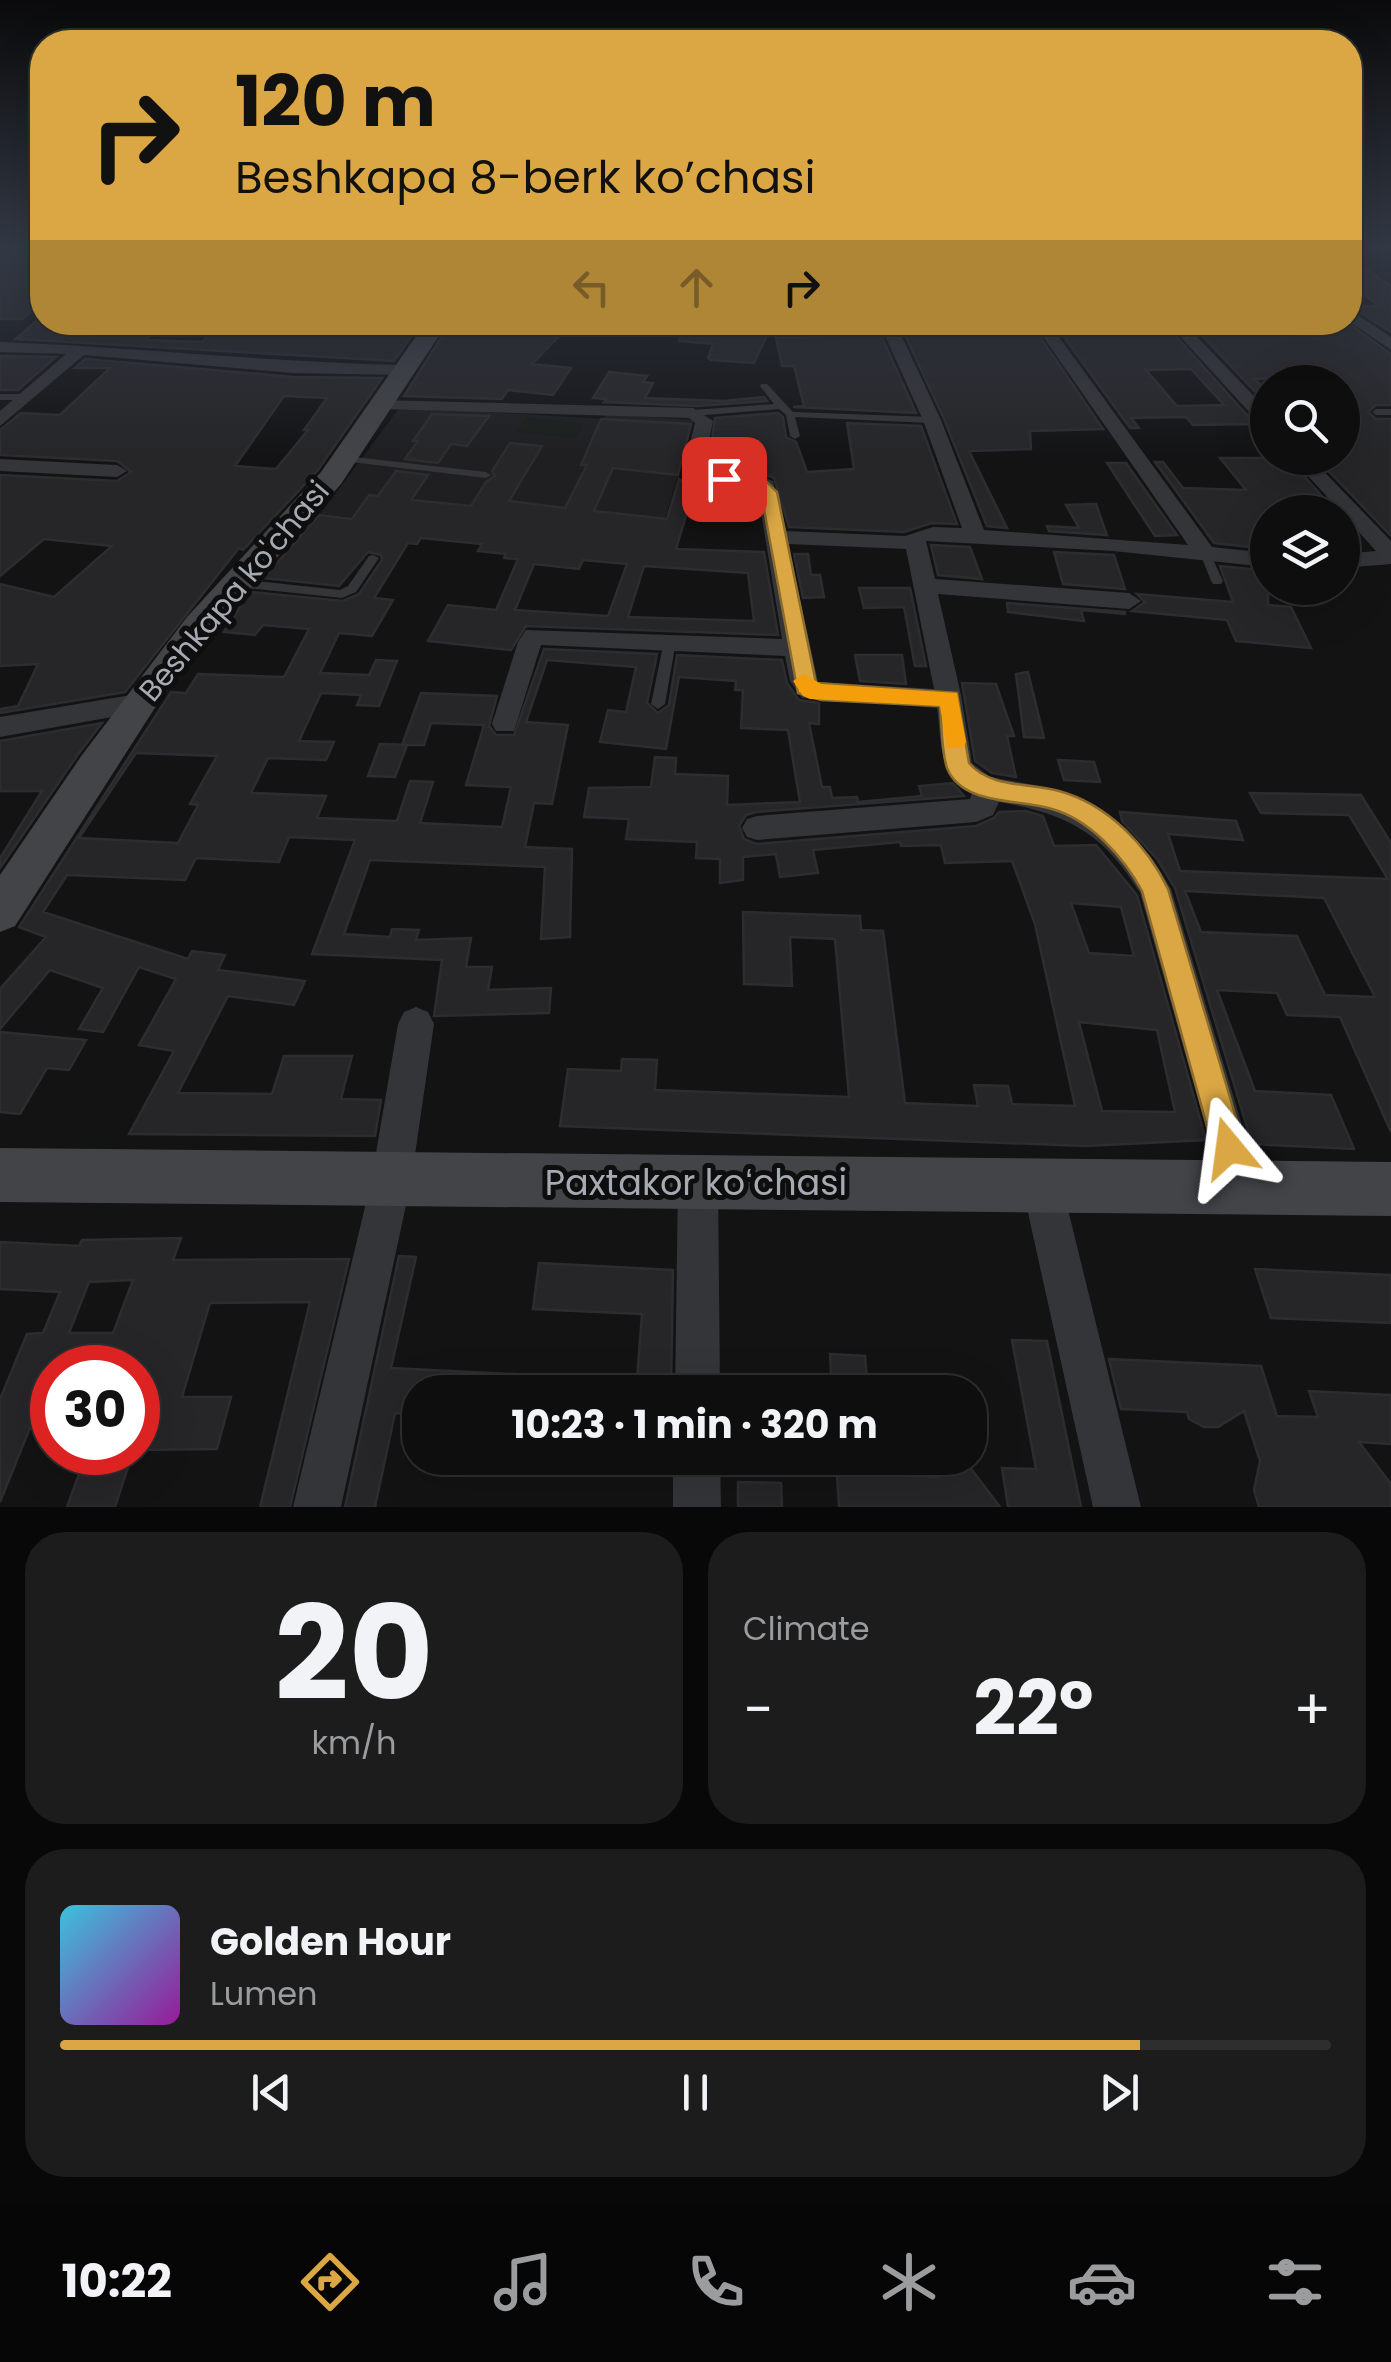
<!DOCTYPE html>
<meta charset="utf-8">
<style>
:root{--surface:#0e0e0f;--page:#1c1c1d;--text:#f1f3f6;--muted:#9b9c9e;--line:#2e2e2f;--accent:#dba744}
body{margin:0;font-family:Poppins,sans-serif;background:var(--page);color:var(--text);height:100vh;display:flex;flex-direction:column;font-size:38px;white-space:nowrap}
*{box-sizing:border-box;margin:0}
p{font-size:32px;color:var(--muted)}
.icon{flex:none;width:55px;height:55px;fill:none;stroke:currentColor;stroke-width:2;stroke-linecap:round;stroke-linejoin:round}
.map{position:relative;height:1507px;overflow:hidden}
.panel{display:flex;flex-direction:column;gap:25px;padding:25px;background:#080808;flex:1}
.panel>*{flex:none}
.guide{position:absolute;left:30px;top:30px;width:1332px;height:305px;border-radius:40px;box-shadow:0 10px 40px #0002,0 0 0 2px var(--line);background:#dba744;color:#111;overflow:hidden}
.fabs{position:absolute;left:1250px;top:365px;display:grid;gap:20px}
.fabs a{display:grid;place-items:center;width:110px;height:110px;border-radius:50%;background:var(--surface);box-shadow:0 10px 40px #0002,0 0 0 2px var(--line);font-size:50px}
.speed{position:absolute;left:30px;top:1345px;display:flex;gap:20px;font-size:50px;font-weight:700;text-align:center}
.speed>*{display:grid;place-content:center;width:130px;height:130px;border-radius:50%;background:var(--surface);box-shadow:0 10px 40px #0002,0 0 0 2px var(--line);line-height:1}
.speed .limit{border:15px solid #d22;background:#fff;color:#111}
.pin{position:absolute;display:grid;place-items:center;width:85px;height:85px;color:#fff;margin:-42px;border-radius:20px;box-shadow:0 5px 15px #0006}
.me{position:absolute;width:110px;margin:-55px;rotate:344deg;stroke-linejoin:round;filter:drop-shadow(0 0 8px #0008)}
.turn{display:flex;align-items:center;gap:35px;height:210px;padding:0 40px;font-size:45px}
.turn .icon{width:130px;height:130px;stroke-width:2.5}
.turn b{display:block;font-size:70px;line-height:85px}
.lanes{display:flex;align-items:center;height:95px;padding:0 40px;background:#0003;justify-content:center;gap:50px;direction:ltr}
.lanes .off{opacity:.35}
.big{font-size:75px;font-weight:700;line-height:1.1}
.panel .card{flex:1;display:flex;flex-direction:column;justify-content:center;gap:15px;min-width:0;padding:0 35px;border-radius:40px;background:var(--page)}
.panel .dial{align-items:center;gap:0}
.dial b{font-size:130px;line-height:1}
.song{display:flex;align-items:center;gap:30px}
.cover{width:120px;height:120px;border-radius:15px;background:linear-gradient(135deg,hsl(190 70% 55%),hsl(300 70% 35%))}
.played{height:10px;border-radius:5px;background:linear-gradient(90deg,var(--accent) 85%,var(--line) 85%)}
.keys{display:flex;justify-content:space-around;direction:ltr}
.heat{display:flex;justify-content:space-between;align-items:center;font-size:55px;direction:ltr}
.panel .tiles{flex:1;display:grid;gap:25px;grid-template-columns:1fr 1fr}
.card:last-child{grid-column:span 2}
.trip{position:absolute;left:402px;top:1375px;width:585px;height:100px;border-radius:40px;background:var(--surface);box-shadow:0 10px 40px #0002,0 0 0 2px var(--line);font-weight:700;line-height:100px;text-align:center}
.tab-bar{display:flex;height:160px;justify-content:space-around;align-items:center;background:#060606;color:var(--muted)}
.tab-bar .icon{width:70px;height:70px}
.tab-bar .selected{color:var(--accent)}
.tab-bar b{font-size:45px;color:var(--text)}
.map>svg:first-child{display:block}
.built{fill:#1f1f21}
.green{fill:#1a1e1a}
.building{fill:#262628;stroke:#2d2d30;stroke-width:2.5;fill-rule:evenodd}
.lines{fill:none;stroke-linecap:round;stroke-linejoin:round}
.lane{fill:#343539;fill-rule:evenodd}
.street{fill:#343539;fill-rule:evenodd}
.secondary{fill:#434448;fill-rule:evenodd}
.route{fill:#dba744;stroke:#8e6d2c;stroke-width:2.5}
.slow{fill:#f59e0b}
.labels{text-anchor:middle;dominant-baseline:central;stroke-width:10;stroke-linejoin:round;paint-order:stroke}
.street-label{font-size:30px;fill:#a6aab3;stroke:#0e0e0f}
.near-street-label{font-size:35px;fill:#a6aab3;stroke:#0e0e0f}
</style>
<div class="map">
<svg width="1391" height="1507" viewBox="0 0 1391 1507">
<rect width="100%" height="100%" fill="#131314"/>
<!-- built -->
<polygon class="built" points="400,407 604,419 606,414 694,420 656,551 320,514"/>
<!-- green -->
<polygon class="green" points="526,417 584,423 576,438 517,432"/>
<!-- building -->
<g class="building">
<polygon points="0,246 21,246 42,258 42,303 22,319 0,319"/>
<polygon points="1350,259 1391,286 1391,332 1350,306 1379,306 1350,283"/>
<polygon points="35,322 154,322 149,327 160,327 145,340 202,342 222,322 415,326 421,322 394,361 16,339"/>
<polygon points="451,322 573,322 532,364 571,368 553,395 508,390 502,399 404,396"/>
<polygon points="687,322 773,322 754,363 711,360 708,358 713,344 679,341"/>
<polygon points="840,322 875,322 916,413 793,407 804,406 794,366 782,366 776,337 844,336"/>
<polygon points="899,322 926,322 931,333 1020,332 1014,322 1030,322 1103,429 1030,431 1031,449 969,451 1007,528 987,526 944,419"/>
<path d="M1053 322H1060L1064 328 1163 322 1255 424 1193 425 1186 417 1131 418 1139 428H1130ZM1191 369 1224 405 1177 406 1146 370Z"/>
<polygon points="1189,322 1347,322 1391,354 1391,405 1376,405 1368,412 1376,419 1391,419 1391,536 1316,458 1342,458 1342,382 1326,382 1318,376 1254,379 1268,391 1268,405"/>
<polygon points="0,356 56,357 18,390 0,390"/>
<path d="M85 359 293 377 382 378 318 470 243 550 239 548 125 692 0 713V709L18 706 38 664 0 666V584L54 597 112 546 44 539 0 576V475L117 481 131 472 117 461 0 455V430L21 413 60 415 110 368H75ZM284 396 327 398 304 430H308L276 469 235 466Z"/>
<polygon points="609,372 647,376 643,382 653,383 645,398 724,401 764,397 767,401 697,406 604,402 606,399 593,398"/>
<polygon points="778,413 783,417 786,437 796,442 807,472 854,469 847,423 921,426 957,524 932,523 904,532 789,527 774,478 757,471 708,468 715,418"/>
<polygon points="432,414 489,416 467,446 451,444 438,463 405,459 418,441 413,441"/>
<path d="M601 419 691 424 678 475 613 468 594 511 667 519 679 479 685 484 726 488 724 499 692 496 676 549 764 552 778 635 526 626 511 650 428 641 448 605 496 610 518 559 504 558 506 554 478 551 482 544 421 538 417 544 408 543 374 598 393 600 372 636 339 633 320 673 369 675 376 660 397 661 379 706 357 705 361 695 321 693 299 741 334 742 326 760 268 758 251 793 326 796 317 818 397 821 410 781 433 782 420 823 502 827 511 787 466 785 484 725 431 723 424 745H402L421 693 497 696 489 726 496 735H514L544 649 657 654 647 703 658 713 669 705 677 655 782 660 787 683 799 700 819 703V724L809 723 822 787H830L832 798 857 797 858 802 922 796 919 786 953 783 964 796 756 812 746 815 739 826 744 839 757 844 976 826 994 818 999 812 1026 811 1043 816 1054 846 1096 845 1137 895 1206 1140 1085 1146 560 1126 568 1069 621 1071 622 1059 657 1060 655 1090 849 1097 835 939 790 937 792 986 744 984 743 912 860 916 861 930 883 931 905 1103 978 1106 974 1085 1008 1086 1012 1104 1075 1106 1035 924 1012 861 945 863 941 845 901 846 900 842 813 850 818 873 780 877 776 854 743 857V880L720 883V859L696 858 697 842 626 839 629 819 584 817 589 788 651 787 655 757 676 758 675 774 728 776 727 805 800 802 788 730 741 728 743 690H735L736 681 679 677 666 749 600 742 608 710 626 712 636 667 547 660 526 722 568 725 552 804 534 803 525 847 572 849 570 937 541 939 545 867 370 860 344 934 390 937 392 929 419 930 416 940 471 938 466 967H492L488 990 551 988 549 1013 434 1016 442 960 312 954 355 840 289 837 279 862 196 858 185 880 67 875 43 912 188 959 192 951 225 955 218 970 305 981 294 1005 228 996 178 1093 272 1094 284 1056H352L341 1099 381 1100 375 1136 129 1134 174 1051 139 1045 176 979 139 967 103 1032 79 1029 103 988 50 970 0 1029V989L46 937 19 927 171 692 186 693 198 674 284 677 309 629 263 625 255 635 224 632 244 601 252 592 343 601 359 594 382 560 381 555 368 552 339 586 264 578 319 515 352 519 369 495 378 496 396 471 428 475 411 500 471 506 486 482 495 476 492 471 510 443 542 446 509 501 565 508 587 465H581ZM583 560 627 564 608 616 515 610 534 564 579 569ZM644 566 748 573 754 621 628 617ZM136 753 217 756 190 804 198 805 178 843 79 838ZM1071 903 1121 907 1134 956 1089 953ZM1079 1022 1157 1030 1175 1112 1102 1111Z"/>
<polygon points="1220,458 1288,458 1336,512 1268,512 1268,549 1214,543 1155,462 1163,462 1183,488 1246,490"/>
<polygon points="1107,463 1126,463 1177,535 1155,536"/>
<polygon points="1096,504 1107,535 1049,531 1047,526 1079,528 1066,505"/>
<polygon points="931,545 970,547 982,579 938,575"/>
<polygon points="1054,552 1114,555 1125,589 1063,584"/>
<polygon points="794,554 808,554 811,575 820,575 824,597 803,598"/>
<polygon points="1220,566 1268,571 1268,605 1291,607 1311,648 1236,641 1227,620 1132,611 1145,602 1137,594 1233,602"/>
<polygon points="859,588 910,588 926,666 915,666 904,607 864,608"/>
<polygon points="1007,603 1125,612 1125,614 1081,610 1084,621 1008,612"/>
<polygon points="855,655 902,655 906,684 860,681"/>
<polygon points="1028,672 1044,738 1024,737 1016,674"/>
<polygon points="962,683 996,684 1014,736 1007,736 1016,777 992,773 975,761"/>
<polygon points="102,723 79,753 0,868 0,858 42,791 0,791 0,741"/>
<polygon points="380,744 407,745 395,777 368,776"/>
<polygon points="1058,760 1094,762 1100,782 1064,780"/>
<path d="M1250 793 1361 795 1391 843V1132L1340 1017 1287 1015 1277 993 1217 990 1255 1091 1331 1095 1354 1149 1252 1144 1175 888 1157 859 1122 821 1120 812 1236 821 1243 840 1168 834 1180 871 1388 879 1349 815 1261 813ZM1185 891 1324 898 1375 997 1325 995 1297 936 1201 932Z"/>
<polygon points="0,1032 86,1040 69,1070 47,1068 20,1114 0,1112"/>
<path d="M181 1238 173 1260 349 1259 290 1507H260L310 1302 210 1303 182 1397H231L217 1449 138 1450V1368H52V1381H49L0 1502V1399L27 1334 43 1333 60 1292 0 1289V1242L79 1246 82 1240ZM133 1280 113 1333H69L89 1282Z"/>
<polygon points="399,1256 416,1257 391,1368 532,1375 529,1392 420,1392 420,1414 395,1413 375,1507 345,1507"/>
<polygon points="539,1263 673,1270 671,1392 636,1392 642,1314 533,1309"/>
<polygon points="1255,1269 1391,1275 1391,1323 1271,1318"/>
<polygon points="1012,1340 1047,1341 1081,1507 1008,1507 1002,1468 1036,1469"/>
<polygon points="830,1354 865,1356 868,1392 832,1392"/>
<polygon points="1109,1359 1261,1366 1277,1416 1318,1417 1309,1391 1391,1395 1391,1444 1359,1442 1391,1484 1391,1507 1259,1507 1254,1490 1260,1461 1244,1411 1218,1427 1204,1427 1189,1419 1187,1412 1121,1409"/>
<polygon points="87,1452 133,1452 115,1507 67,1507"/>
<polygon points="836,1458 874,1458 875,1475 939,1477 936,1458 963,1458 1000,1507 839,1507"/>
<polygon points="738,1482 781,1483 782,1507 738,1507"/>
</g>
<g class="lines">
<!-- lane -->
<g class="lane">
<polygon points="761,384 767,384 793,412 932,417 937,420 932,423 795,417 800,436 795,439 790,436 786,415 779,409 693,416 689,413 693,410 774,404 760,386"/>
<polygon points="0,394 26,394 30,397 26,400 0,400"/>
<polygon points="1391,409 1391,415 1376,415 1372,412 1376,409"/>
<polygon points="345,456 486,472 491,475 486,478 342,461 342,457"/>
<polygon points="1205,550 1210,553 1223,581 1221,584 1213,584 1211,581 1200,553"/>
<polygon points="373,555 379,558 356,592 342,598 238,587 232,583 238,579 340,590 348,586 369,556"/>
<polygon points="670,637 676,641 665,704 658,709 651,704 664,641"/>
</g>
<!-- street -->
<g class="street">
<polygon points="24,246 42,246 42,254"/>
<polygon points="1350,310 1391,337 1391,350 1350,322"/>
<path d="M879 322H895L941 420 984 530 1188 545 1033 322H1048L1212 547 1268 553V567L1113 551 926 541 935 579 1129 593 1141 601 1129 609 938 594 961 695 972 763 990 777 1046 787 1094 806 1127 829 1154 861 1171 889 1260 1185 1254 1199 1240 1205 1226 1199 1140 893C1104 833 1066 813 999 802L993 815 976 822 757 840 747 837 742 828 747 819 757 816 970 799 972 793C937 776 942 741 937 708L802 698 790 681 785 656 541 645 514 731H496L492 724 518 642 526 630 782 639 757 488 685 480 682 476 695 423 689 418 383 409 374 404 377 400 693 408 713 421 703 471 757 475 773 481 785 531 905 536 933 527 962 528 923 420ZM788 544 906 549 934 689 818 682Z"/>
<polygon points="1167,322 1183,322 1268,411 1268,427 1262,426"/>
<path d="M0 342C134 347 267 362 401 365L409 370 401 375 293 373 84 355 0 426V411L66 354 0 352Z"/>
<polygon points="1292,458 1311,458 1391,541 1391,564 1342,568 1342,554 1376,551"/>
<polygon points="0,459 117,465 127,471 117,477 0,471"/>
<polygon points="137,694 146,697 150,704 146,711 0,737 0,717"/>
<polygon points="416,1007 428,1012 434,1024 411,1182 341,1507 293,1507 371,1182 398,1024 404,1012"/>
<polygon points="1041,1161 1055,1167 1061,1181 1141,1507 1093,1507 1021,1181 1027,1167"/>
<polygon points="698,1163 712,1169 718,1183 720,1392 675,1392 678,1183 684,1169"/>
<polygon points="673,1458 720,1458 721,1507 673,1507"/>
</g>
<!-- secondary -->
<g class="secondary">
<polygon points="426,322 448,322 341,484 211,633 158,703 15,926 0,932 0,875 82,755 187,617 321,472"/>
<polygon points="0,1148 1391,1162 1391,1216 0,1202"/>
</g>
</g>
<!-- sky -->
<linearGradient id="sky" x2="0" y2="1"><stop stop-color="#0a0a0b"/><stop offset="0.54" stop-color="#333945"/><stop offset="1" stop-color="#333945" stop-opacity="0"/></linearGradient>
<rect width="1391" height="457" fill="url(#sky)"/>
<!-- route -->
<path class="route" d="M724 474 763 478 777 492 816 683 957 693 969 763C990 788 1030 783 1059 791 1107 804 1147 845 1168 889L1245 1148 1241 1160 1229 1164 1218 1160 1213 1148 1142 891C1124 858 1091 820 1052 809 1021 799 962 806 947 768 941 750 942 725 940 706L821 700 798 693 761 493 753 486 718 483V476Z"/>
<!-- slow -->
<polygon class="slow" points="804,674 821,684 957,693 966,742 963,748 947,748 940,706 810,699 803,696 793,681"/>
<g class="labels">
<!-- street labels -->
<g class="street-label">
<text transform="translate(234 591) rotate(-50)">Beshkapa ko'chasi</text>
</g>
<!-- near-street labels -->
<g class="near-street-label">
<text x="696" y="1182">Paxtakor koʻchasi</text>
</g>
</g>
</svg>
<div class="fabs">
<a><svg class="icon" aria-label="search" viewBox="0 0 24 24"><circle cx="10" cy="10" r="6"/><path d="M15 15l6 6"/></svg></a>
<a><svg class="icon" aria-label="layers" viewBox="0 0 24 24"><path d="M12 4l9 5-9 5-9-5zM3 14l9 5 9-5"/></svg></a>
</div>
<div class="speed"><div class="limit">30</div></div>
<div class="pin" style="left:724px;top:479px;background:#d93025"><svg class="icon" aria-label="arrive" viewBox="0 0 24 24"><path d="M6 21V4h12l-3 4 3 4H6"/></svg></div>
<svg class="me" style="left:1229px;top:1148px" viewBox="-20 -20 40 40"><path d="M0-17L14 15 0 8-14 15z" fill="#dba744" stroke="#fff" stroke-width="4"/></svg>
<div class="trip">10:23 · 1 min · 320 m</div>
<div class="guide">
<div class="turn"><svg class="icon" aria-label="right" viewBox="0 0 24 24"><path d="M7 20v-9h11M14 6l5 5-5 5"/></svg><div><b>120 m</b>Beshkapa 8-berk koʼchasi</div></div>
<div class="lanes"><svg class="icon off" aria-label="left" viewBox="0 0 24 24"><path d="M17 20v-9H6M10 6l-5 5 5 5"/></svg><svg class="icon off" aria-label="ahead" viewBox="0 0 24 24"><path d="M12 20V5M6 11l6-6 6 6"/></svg><svg class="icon" aria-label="right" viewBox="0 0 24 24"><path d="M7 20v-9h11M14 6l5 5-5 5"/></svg></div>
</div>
</div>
<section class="panel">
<div class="tiles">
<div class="card dial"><b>20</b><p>km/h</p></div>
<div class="card"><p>Climate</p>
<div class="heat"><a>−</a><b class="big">22°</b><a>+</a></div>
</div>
<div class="card">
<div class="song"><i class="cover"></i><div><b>Golden Hour</b><p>Lumen</p></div></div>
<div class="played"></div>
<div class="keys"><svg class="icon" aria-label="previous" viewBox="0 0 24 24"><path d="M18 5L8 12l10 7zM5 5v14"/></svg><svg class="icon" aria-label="pause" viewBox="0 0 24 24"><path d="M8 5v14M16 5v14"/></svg><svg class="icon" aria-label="next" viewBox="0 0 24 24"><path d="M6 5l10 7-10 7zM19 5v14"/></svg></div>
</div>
</div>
</section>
<nav class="tab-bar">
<b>10:22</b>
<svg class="icon selected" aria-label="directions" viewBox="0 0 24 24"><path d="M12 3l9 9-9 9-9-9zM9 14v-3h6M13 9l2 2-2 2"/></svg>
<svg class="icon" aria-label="music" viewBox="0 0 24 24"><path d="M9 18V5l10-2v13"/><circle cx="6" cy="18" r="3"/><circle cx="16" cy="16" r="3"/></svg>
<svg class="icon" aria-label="phone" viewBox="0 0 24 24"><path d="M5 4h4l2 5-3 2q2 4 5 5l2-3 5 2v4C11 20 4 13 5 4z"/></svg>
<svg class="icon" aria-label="climate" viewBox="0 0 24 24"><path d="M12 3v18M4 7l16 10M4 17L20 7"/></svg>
<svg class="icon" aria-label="car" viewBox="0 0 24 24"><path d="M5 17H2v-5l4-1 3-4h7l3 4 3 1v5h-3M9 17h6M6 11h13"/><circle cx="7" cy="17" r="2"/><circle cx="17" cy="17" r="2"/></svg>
<svg class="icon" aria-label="filters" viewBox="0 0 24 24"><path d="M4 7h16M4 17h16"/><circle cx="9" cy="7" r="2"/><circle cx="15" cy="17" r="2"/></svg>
</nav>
